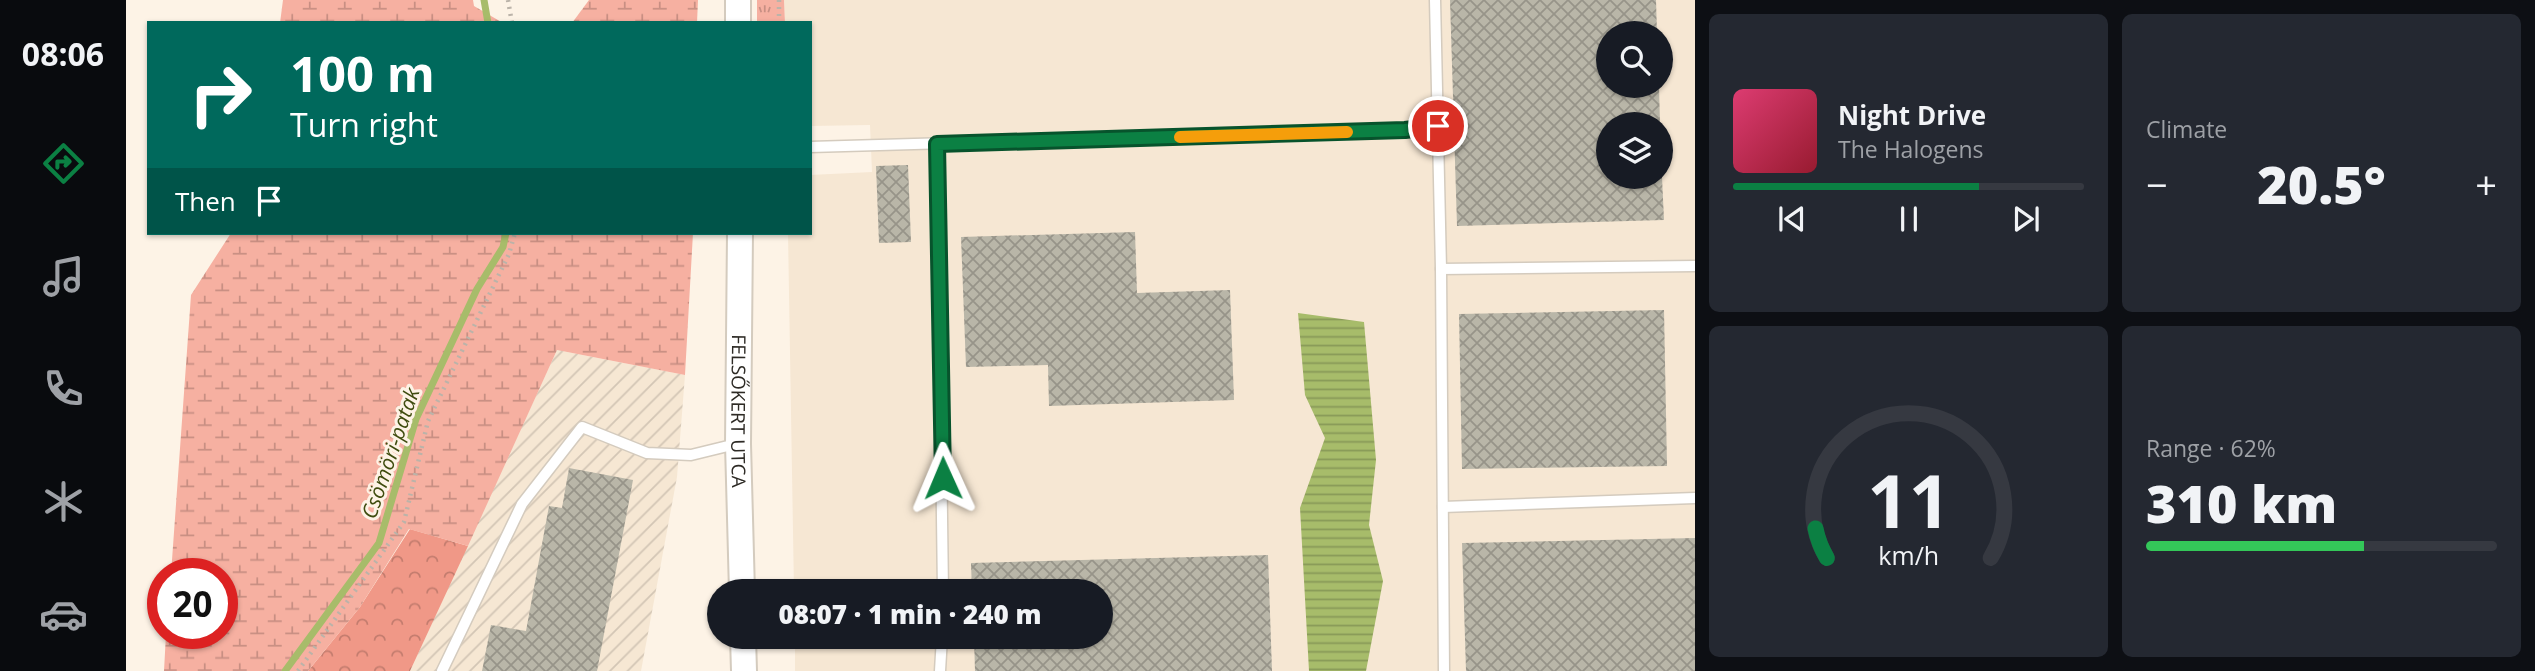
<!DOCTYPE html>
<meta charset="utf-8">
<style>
:root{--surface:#171b24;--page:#242831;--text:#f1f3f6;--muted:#9ea1a6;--line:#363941;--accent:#0b8043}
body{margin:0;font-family:"Open Sans",sans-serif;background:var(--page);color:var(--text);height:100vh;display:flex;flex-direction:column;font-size:26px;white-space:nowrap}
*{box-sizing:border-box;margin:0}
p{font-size:23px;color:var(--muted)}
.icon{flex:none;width:38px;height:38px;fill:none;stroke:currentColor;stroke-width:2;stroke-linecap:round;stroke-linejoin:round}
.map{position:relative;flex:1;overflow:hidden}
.side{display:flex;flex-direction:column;gap:14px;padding:14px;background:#0d0f14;width:840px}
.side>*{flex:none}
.hud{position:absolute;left:21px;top:21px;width:665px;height:214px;border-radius:0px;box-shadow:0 2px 5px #0004;background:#00695c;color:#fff;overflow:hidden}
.fabs{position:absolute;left:1470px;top:21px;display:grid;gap:14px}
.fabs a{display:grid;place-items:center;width:77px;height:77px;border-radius:50%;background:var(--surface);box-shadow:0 2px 5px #0004;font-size:35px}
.speed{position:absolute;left:21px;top:558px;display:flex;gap:14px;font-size:35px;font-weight:700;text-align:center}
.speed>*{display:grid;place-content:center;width:91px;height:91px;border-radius:50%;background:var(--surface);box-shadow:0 2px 5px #0004;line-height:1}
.speed .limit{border:10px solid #d22;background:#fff;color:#111}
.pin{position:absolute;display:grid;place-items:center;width:60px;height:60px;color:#fff;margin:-30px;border:4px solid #fff;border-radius:50%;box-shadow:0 2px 7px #0007}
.me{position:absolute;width:77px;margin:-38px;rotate:359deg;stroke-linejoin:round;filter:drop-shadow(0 0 5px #0008)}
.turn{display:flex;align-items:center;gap:24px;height:147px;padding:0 28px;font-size:32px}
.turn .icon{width:91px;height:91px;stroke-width:2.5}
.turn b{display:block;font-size:49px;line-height:60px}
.then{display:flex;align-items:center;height:66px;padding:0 28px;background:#0003;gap:14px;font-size:26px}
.big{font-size:52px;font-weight:800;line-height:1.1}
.side .tile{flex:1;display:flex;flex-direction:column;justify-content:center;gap:10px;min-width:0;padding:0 24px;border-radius:10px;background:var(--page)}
.side .dial{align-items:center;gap:0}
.dial svg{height:182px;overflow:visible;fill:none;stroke:var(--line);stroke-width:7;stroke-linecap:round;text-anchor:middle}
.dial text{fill:var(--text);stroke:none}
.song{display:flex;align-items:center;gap:21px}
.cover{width:84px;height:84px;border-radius:10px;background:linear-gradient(135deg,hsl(340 70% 55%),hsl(350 70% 35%))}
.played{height:7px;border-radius:4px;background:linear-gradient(90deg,var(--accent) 70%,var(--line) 70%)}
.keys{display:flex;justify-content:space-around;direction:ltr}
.heat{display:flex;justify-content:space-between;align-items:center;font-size:38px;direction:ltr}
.charge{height:10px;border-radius:5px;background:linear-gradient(90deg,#34c759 62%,var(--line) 0)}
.side .tiles{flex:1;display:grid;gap:14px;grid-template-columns:repeat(2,1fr)}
.trip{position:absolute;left:581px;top:579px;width:406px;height:70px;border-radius:35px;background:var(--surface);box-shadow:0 2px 5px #0004;font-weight:800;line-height:70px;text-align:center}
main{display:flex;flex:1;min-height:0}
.tabs{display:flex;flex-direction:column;width:126px;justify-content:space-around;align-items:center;background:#090b0e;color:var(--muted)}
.tabs .icon{width:49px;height:49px}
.tabs .current{color:var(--accent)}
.tabs b{font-size:32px;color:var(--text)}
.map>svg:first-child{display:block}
.built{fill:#f6e7d3;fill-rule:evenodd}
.industrial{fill:url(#industrial-furrows)}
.grass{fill:url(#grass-tufts)}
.forest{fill:url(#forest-crowns)}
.wetland{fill:url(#wetland-marsh)}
.water{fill:url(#water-rules)}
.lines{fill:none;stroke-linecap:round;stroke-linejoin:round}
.stream{stroke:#a7bc6a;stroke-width:7}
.building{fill:url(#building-cross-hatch)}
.service-casing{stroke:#d4cbbe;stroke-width:13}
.tertiary-casing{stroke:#d4cbbe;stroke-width:28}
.path{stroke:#bbb3a9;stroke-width:4.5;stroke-dasharray:2 5;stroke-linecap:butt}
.service{stroke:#fff;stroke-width:10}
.tertiary{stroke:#fff;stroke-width:24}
.route-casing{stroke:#07532c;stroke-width:18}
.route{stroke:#0b8043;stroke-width:12}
.slow{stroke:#f59e0b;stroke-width:12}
.labels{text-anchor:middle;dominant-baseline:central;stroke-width:6;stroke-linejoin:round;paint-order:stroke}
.street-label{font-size:19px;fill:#2d2a25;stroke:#fdf3e6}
.water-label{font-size:21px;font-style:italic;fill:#3f4c0f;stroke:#fdf3e6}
</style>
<main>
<nav class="tabs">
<b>08:06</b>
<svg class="icon current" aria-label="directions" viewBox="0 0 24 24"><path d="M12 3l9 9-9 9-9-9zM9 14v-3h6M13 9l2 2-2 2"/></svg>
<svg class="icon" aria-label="music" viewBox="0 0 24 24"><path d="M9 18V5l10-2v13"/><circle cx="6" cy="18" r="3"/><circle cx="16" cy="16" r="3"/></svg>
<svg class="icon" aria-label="phone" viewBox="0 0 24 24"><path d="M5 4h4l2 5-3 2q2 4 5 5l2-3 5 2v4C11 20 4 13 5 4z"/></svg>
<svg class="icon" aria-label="climate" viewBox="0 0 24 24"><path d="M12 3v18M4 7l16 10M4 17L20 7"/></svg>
<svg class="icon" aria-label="car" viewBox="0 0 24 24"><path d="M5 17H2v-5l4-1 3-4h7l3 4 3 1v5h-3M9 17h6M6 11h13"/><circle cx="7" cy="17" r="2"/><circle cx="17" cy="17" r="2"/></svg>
</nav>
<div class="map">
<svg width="1569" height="671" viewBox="0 0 1569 671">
<defs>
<pattern id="industrial-furrows" width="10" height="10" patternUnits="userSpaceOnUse" patternTransform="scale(1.75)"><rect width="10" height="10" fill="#f6e7d3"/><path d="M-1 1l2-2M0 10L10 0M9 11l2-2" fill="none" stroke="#d3c6b5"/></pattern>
<pattern id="grass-tufts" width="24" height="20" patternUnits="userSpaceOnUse" patternTransform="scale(1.75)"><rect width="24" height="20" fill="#f6b0a1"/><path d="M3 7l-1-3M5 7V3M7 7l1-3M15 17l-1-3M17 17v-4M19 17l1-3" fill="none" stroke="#c88f83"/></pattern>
<pattern id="forest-crowns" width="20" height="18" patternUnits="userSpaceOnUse" patternTransform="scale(1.75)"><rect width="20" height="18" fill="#f09887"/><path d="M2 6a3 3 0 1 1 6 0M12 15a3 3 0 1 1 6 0" fill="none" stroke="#c37c6e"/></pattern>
<pattern id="wetland-marsh" width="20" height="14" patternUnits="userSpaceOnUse" patternTransform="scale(1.75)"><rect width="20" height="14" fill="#f6b0a1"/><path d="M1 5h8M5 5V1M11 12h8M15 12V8" fill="none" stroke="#c88f83"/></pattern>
<pattern id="water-rules" width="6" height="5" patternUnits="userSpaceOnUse" patternTransform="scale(1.75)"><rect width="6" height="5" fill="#a7bc6a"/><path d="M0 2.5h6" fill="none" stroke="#889957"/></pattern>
<pattern id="building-cross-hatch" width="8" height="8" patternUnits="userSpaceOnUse" patternTransform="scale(1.75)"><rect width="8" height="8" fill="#b9b6a8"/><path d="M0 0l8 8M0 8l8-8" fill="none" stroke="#979489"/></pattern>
</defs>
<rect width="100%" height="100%" fill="#fdf3e6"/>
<!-- built -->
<path class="built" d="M658 0H1569V671H669V637H975V592L668 591 662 233H684V175L746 172 744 125 684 126V23H659ZM1482 33H1535V86H1482ZM1482 124H1535V177H1482Z"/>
<!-- industrial -->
<polygon class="industrial" points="431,350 559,375 551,477 515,671 284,671"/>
<!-- grass -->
<polygon class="grass" points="631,0 658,0 659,23 631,23"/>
<!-- forest -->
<polygon class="forest" points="284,529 342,546 284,671 182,671 234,607"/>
<!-- wetland -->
<g class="wetland">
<polygon points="157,0 347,0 348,6 377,23 154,23"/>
<polygon points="463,0 572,0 571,23 446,23"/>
<polygon points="105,233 567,233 559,375 431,350 342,546 283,529 234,607 182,671 38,671 40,634 96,634 96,574 45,574 65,295"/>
</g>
<!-- water -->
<polygon class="water" points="1172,313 1238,322 1250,460 1243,525 1257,581 1240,671 1183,671 1174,508 1199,438 1179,395"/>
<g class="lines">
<!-- stream -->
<g class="stream">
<polyline points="358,0 362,23"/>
<polyline points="159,671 253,543 290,419 351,289 377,247 380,233"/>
</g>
</g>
<!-- building -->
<g class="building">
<polygon points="1324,0 1530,0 1531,33 1482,33 1482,86 1533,86 1534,124 1482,124 1482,177 1536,177 1538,220 1331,226"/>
<polygon points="782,165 785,242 753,243 750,166"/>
<polygon points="1009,232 1011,293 1104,290 1108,400 923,406 922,365 840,367 835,237"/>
<polygon points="1538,310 1541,466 1336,469 1333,314"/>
<polygon points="443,468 507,480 471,671 356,671 365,625 400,631 423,506 436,508"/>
<polygon points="1569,538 1569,671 1340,671 1336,543"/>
<polygon points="1142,555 1146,671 849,671 848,637 975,637 975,592 846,592 845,563"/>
</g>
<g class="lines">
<!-- service casing -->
<g class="service-casing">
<g id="service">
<polyline points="1309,0 1315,269 1569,266"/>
<polyline points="811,144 817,592"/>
<polyline points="684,147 1279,130 1313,126"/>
<polyline points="1315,269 1318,671"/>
<polyline points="1317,507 1569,498"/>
<polyline points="316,671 396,504 456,427 521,453 565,455 610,444"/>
<polyline points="814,671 816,637"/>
</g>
</g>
<!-- tertiary casing -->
<g class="tertiary-casing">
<g id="tertiary">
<polyline points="612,0 612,23"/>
<path id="s1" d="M614 233 612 444 616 592"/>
<polyline points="617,637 618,671"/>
</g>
</g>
<!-- path -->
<g class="path">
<polyline points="382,0 386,23"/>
<polyline points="653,0 653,23"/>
<polyline points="172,671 278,522 302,421 383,254 389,233"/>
</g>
<!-- service -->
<use href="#service" class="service"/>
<!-- tertiary -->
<use href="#tertiary" class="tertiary"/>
</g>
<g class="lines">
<!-- route casing -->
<g class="route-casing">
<polyline id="route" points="817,478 811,144 1279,130 1312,126"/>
</g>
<!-- route -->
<use href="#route" class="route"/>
<!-- slow -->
<polyline class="slow" points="1054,137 1221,132"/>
</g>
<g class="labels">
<!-- street labels -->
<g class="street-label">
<text stroke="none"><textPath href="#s1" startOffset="178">FELSŐKERT UTCA</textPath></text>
</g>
<!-- water labels -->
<g class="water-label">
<text transform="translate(264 453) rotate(-71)">Csömöri-patak</text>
</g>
</g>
</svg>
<div class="fabs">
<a><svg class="icon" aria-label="search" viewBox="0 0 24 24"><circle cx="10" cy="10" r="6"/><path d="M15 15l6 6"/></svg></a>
<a><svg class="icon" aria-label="layers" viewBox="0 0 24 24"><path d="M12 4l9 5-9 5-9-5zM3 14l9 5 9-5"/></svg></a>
</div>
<div class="speed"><div class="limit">20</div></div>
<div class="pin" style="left:1312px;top:126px;background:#d93025"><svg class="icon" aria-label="arrive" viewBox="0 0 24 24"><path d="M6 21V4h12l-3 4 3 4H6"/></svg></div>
<svg class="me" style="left:817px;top:478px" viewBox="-20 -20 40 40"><path d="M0-17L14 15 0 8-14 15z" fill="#0b8043" stroke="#fff" stroke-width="4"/></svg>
<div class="trip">08:07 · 1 min · 240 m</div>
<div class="hud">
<div class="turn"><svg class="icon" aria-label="right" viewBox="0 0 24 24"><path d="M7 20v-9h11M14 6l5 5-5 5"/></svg><div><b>100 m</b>Turn right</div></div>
<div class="then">Then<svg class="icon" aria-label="arrive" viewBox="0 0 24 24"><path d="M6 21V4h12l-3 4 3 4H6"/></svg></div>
</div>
</div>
<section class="side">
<div class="tiles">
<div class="tile">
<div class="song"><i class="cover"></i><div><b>Night Drive</b><p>The Halogens</p></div></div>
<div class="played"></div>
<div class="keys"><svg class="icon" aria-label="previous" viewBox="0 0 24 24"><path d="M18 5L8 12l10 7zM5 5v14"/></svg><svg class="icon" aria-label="pause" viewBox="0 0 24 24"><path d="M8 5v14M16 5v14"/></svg><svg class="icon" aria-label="next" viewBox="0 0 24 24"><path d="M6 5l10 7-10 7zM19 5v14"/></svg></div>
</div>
<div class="tile"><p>Climate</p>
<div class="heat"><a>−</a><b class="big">20.5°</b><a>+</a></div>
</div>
<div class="tile dial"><svg viewBox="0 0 100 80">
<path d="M14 69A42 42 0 1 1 86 69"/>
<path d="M14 69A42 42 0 0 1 9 56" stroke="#0b8043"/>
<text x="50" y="56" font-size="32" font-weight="700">11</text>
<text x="50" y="72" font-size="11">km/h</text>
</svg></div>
<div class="tile"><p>Range · 62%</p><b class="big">310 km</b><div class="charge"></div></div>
</div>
</section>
</main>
